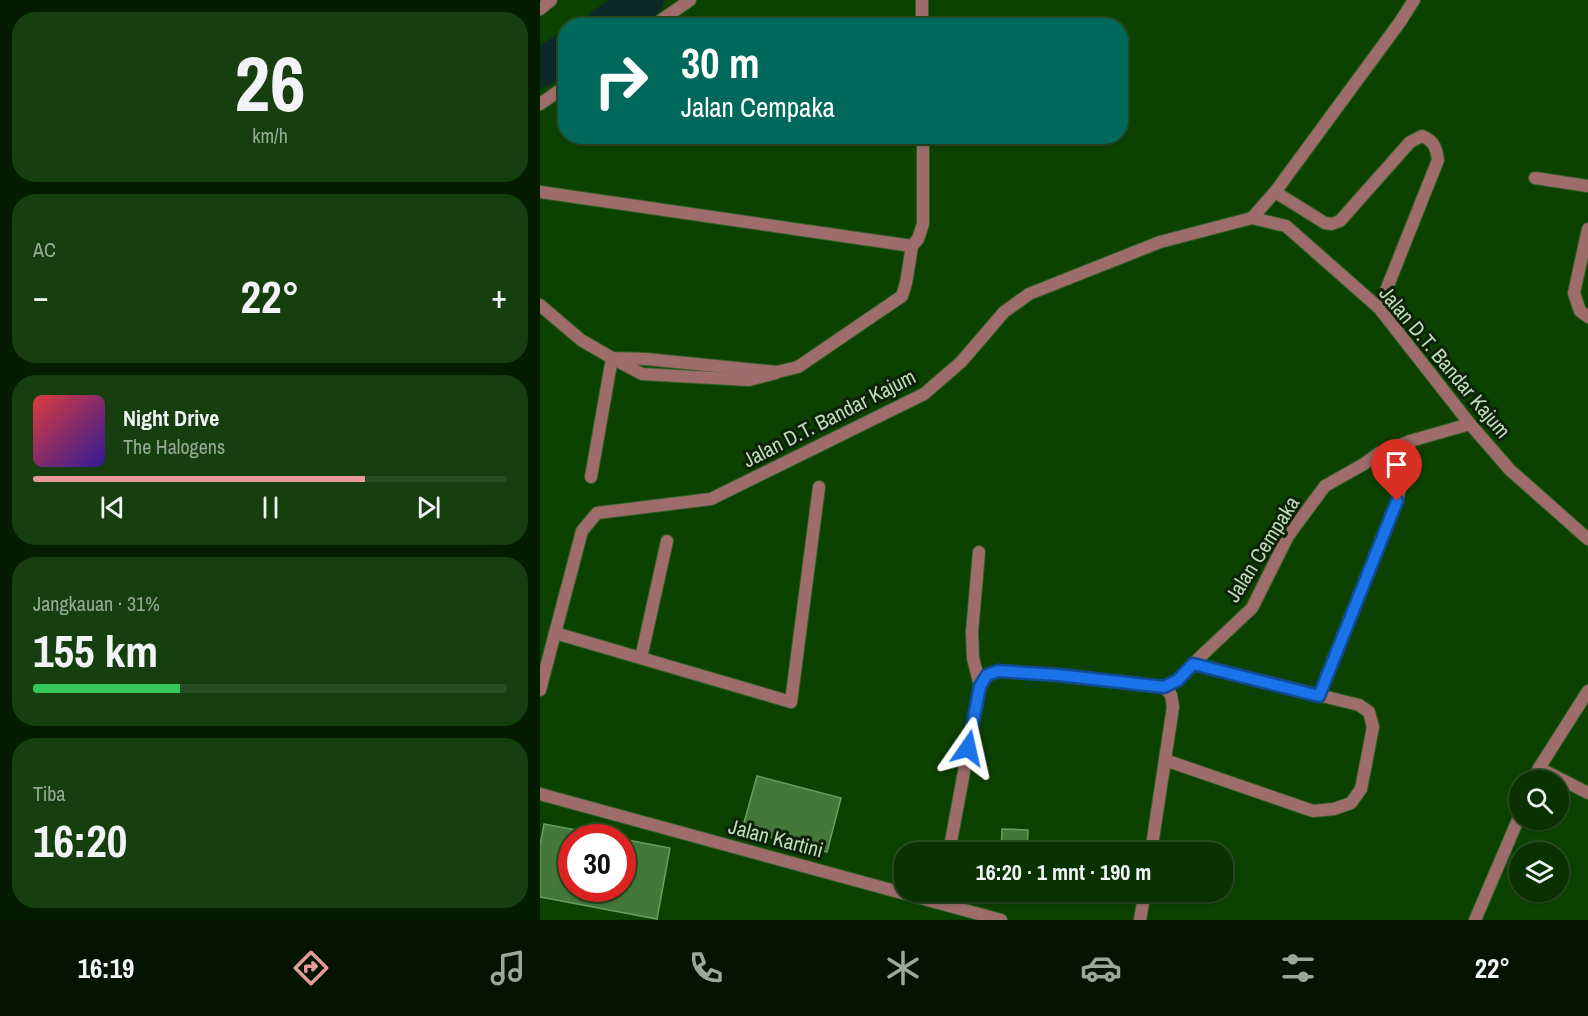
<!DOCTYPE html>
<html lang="id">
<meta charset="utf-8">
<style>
:root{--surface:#093200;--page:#173e0f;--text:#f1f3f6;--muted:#9a9;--line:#294d22;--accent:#e69b98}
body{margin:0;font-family:"Archivo Narrow",sans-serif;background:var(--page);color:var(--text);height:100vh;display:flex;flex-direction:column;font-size:22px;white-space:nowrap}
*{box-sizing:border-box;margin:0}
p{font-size:20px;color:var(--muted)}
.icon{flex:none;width:33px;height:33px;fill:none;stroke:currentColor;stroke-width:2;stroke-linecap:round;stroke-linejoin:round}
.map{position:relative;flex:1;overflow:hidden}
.side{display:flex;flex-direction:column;gap:12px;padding:12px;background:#051c00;width:540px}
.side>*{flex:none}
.banner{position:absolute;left:18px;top:18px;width:570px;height:126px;border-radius:24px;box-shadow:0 2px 4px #0004,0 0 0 2px var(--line);background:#00695c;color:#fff;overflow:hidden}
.fabs{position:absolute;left:969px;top:770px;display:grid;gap:12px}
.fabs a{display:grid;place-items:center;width:60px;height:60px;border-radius:50%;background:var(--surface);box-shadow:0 2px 4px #0004,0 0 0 2px var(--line);font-size:30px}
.speed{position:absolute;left:18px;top:824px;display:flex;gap:12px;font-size:30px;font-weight:700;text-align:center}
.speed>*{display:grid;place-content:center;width:78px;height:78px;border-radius:50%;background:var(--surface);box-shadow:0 2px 4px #0004,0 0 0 2px var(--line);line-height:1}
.speed .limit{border:9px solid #d22;background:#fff;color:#111}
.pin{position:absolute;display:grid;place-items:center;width:51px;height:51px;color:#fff;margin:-62px -26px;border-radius:50% 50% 50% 0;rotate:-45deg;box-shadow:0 0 6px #0007}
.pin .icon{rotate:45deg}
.me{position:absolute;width:66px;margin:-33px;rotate:11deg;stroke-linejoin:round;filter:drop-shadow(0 0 4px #0008)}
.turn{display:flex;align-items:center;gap:21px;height:126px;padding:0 24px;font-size:27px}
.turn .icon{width:78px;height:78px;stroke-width:2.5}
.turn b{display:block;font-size:42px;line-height:51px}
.big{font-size:45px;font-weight:700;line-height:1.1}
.side .card{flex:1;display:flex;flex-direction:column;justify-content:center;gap:9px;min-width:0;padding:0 21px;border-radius:24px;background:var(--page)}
.side .dial{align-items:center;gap:0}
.dial b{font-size:78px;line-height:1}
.song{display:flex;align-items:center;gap:18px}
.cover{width:72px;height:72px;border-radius:9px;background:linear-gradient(135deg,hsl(0 70% 55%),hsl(250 70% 35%))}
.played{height:6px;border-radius:3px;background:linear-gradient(90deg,var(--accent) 70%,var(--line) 70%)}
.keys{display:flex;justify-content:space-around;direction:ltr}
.heat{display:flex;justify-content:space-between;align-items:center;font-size:33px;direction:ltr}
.charge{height:9px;border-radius:4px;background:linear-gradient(90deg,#34c759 31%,var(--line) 0)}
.trip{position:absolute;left:354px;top:842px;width:339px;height:60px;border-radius:24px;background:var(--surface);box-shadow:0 2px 4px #0004,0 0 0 2px var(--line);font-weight:700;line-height:60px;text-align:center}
.tabs{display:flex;height:96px;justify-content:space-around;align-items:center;background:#041400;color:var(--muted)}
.tabs .icon{width:42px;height:42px}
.tabs .current{color:var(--accent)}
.tabs b{font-size:27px;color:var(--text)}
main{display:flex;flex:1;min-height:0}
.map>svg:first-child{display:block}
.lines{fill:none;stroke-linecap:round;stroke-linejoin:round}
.river{stroke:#0e292a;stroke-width:39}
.building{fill:#44783a;stroke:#689e5e;stroke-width:1.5}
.service-casing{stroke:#306125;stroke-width:14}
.minor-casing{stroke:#306125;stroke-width:14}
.tertiary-casing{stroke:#306125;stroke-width:14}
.service{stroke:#9d6c6b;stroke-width:12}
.minor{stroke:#9d6c6b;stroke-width:12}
.tertiary{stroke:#9d6c6b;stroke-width:12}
.route-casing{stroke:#114b97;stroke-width:15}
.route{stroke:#1a73e8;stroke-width:10}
.labels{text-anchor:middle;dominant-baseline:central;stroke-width:6;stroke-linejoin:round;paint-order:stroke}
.street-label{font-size:21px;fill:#c0dbba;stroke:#0d2309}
</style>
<main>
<section class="side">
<div class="card dial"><b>26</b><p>km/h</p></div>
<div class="card"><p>AC</p>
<div class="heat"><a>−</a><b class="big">22°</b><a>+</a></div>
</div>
<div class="card">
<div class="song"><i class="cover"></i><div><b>Night Drive</b><p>The Halogens</p></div></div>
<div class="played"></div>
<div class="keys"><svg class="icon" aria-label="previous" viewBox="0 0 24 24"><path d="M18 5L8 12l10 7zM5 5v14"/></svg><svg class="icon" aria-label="pause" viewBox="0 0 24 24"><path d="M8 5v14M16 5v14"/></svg><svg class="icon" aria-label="next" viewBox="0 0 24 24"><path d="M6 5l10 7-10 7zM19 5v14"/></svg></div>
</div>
<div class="card"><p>Jangkauan · 31%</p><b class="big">155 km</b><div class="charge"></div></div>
<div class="card"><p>Tiba</p><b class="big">16:20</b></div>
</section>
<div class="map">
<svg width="1048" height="920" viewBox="0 0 1048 920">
<rect width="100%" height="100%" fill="#0c4200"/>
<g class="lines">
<!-- river -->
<g class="river">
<polyline points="65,26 104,0"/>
<polyline points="0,68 26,52"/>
</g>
</g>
<!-- building -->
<g class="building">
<polygon points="217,776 301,798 287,852 202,830"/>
<polygon points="4,824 74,837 32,837 32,888 82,888 82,839 130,848 117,919 0,897 0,845"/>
<polygon points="462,829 488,830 487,852 461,852"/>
</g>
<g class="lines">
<!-- service casing -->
<g class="service-casing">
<g id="service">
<polyline points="72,358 102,374 209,380 236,373"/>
<polyline points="15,633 251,702"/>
<polyline points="101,658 127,541"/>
</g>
</g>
<!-- minor casing -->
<g class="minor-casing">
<g id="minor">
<polyline points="382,0 382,26"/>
<polyline points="0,9 11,0"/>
<polyline points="113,26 150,0"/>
<polyline points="0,104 26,86"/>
<polyline points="995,178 1048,186"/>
<polyline points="0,192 372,246 378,239 383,224 383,136"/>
<path d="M735 192 785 223 792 224 800 221 870 142 882 136C894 141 896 147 898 160L839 308"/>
<polyline points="712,218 735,192 860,22 874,0"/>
<polyline points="1048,229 1034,293 1040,311 1048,317"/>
<polyline points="0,305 41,340 72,358 106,359 237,372 258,367 362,296 366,283 372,246"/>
<polyline points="51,477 72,358"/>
<polyline points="439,552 432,632 433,658 440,686"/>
<polyline points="0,690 42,531 57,513 171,499 384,394 421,362 464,312 489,294 620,242 712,218 746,226 839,308 930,424 970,470 1048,539"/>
<polyline points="779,696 857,501 870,441"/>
<polyline points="251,702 279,487"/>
<polyline points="625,760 773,811 794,809 811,803 821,789 833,727 829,712 819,705 653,664"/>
<polyline points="999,768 1048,793"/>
<polyline points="994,780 999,768 1048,691"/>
<polyline points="409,852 440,686 447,675 458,671 518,675 624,687 638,680 660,657 712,608 748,536 785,486 824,464 839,453 870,441 930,424"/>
<polyline points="611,852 633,707 631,695 624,687"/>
<polyline points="399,903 402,891"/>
<polyline points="600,920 605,891"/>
<polyline points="935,920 980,815"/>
</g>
</g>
<!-- tertiary casing -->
<g class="tertiary-casing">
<polyline id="tertiary" points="0,794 461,920"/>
</g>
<!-- service -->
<use href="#service" class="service"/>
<!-- minor -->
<use href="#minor" class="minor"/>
<!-- tertiary -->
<use href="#tertiary" class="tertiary"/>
</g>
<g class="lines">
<!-- route casing -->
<g class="route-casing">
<polyline id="route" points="428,748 440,686 447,675 458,671 518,675 624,687 638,680 653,664 779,696 857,501"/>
</g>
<!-- route -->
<use href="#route" class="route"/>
</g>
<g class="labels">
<!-- street labels -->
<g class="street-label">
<text transform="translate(905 362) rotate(50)">Jalan D.T. Bandar Kajum</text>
<text transform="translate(289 418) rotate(-27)">Jalan D.T. Bandar Kajum</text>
<text transform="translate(722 549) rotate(-58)">Jalan Cempaka</text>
<text transform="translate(236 838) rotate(15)">Jalan Kartini</text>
</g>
</g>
</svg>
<div class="fabs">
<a><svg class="icon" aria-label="search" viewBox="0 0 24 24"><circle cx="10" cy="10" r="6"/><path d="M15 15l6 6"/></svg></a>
<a><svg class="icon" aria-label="layers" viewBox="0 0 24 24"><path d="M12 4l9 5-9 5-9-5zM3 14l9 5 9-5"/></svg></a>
</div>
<div class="speed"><div class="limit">30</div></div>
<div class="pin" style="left:857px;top:501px;background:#d93025"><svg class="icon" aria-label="arrive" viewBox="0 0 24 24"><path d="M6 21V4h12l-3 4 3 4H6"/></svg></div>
<svg class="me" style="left:428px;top:748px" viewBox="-20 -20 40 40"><path d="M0-17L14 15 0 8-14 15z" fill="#1a73e8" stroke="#fff" stroke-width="4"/></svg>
<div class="trip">16:20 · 1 mnt · 190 m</div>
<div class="banner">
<div class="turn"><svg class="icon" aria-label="right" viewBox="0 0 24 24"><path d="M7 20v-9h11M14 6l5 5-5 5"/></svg><div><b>30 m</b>Jalan Cempaka</div></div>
</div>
</div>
</main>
<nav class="tabs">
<b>16:19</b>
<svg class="icon current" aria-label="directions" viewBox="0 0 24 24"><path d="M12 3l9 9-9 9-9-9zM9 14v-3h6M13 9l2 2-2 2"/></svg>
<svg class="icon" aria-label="music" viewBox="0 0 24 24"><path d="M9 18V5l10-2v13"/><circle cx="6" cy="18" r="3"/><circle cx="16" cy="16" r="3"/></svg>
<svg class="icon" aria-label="phone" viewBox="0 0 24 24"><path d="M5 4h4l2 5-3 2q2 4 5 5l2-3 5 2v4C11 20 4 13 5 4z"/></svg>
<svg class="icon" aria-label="climate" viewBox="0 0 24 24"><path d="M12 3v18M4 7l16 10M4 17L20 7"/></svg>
<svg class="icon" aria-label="car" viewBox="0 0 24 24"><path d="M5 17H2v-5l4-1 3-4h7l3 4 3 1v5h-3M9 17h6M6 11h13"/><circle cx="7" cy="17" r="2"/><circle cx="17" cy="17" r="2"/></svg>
<svg class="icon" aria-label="filters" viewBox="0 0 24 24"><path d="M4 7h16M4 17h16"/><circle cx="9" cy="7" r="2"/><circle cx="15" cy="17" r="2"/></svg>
<b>22°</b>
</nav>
